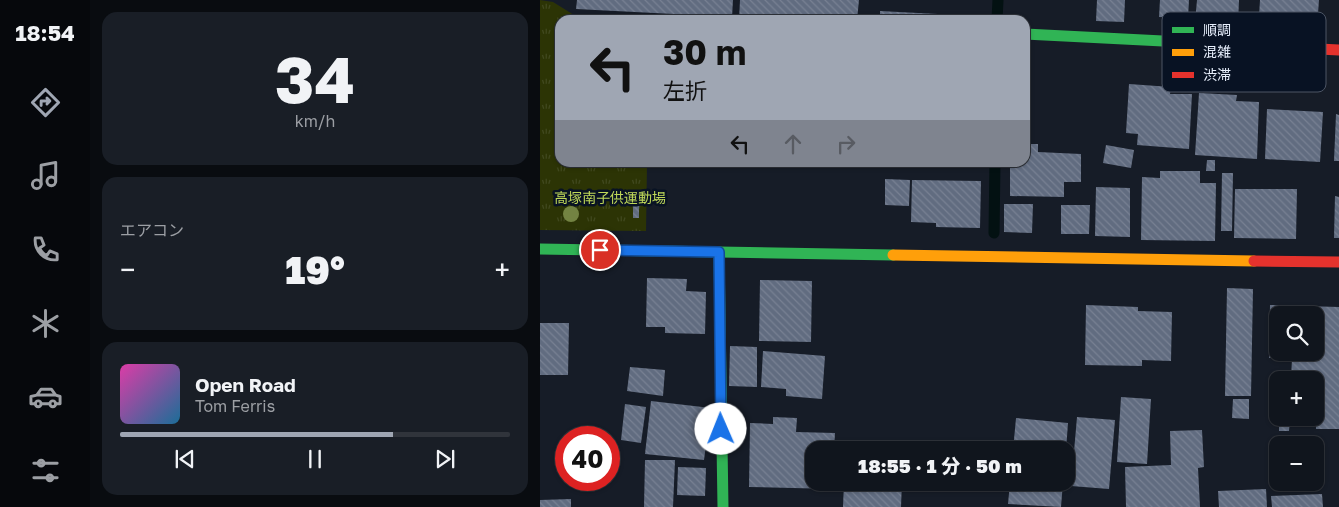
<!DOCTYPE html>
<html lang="ja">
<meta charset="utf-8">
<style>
:root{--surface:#10151d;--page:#191e26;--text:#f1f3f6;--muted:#9c9fa4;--line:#30343b;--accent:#9fa6b3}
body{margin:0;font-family:"Golos Text","Noto Sans JP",sans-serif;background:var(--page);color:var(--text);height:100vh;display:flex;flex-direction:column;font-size:19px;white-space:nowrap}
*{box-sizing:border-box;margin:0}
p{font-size:16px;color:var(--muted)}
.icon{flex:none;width:28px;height:28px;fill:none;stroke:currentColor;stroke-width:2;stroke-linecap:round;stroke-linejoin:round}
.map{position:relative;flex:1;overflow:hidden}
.panel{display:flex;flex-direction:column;gap:12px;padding:12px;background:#090c10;width:450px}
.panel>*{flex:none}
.hud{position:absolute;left:15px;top:15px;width:475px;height:152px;border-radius:15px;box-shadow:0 1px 4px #0004,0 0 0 1px var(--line);background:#9fa6b3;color:#111;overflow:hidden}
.buttons{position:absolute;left:729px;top:306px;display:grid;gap:10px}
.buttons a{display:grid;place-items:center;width:55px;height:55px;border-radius:10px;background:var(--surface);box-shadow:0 1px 4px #0004,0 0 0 1px var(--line);font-size:25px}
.speed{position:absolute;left:15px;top:426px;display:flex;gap:10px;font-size:25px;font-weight:700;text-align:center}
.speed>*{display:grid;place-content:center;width:65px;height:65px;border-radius:50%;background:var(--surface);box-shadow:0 1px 4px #0004,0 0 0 1px var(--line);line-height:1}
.speed .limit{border:8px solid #d22;background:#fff;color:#111}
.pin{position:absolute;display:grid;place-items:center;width:42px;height:42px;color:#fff;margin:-21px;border:2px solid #fff;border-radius:50%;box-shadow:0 1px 5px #0007}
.me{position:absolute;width:55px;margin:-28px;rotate:359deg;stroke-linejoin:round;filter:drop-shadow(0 0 4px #0008)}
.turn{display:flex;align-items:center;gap:18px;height:105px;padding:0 25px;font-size:22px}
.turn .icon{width:65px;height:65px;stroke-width:2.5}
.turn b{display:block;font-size:35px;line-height:42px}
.lanes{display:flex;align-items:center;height:48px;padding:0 25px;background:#0003;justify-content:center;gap:25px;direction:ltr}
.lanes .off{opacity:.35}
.big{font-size:38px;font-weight:800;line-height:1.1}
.panel .tile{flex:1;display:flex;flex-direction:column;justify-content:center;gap:8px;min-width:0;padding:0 18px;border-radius:15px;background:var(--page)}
.panel .dial{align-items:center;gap:0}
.dial b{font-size:65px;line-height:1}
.song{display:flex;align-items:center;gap:15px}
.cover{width:60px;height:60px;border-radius:8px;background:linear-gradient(135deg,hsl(320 70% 55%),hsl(200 70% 35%))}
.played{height:5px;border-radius:2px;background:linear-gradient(90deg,var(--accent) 70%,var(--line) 70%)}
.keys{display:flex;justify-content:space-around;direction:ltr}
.heat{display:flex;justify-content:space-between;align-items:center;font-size:28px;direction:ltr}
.trip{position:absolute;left:265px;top:441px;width:270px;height:50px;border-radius:15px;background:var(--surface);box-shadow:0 1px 4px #0004,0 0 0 1px var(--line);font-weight:800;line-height:50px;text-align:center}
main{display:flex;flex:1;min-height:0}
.dock{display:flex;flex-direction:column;width:90px;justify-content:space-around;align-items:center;background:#06080c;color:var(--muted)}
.dock .icon{width:35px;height:35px}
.dock .current{color:var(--accent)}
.dock b{font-size:22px;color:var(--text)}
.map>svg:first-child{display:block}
.grass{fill:url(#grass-tufts)}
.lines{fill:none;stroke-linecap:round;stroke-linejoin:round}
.stream{stroke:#031112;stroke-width:11}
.building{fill:url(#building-back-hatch);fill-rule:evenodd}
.fast{stroke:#30b455;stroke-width:11}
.slow{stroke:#ff9f0a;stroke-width:11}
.jam{stroke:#e5322d;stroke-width:11}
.tree{fill:#738342}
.route-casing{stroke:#114b97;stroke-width:12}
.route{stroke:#1a73e8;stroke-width:9}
.labels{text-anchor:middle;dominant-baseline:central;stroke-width:5;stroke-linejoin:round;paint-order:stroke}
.park-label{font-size:14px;fill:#bfd859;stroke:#081223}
.key{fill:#081223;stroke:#4c5565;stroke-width:1}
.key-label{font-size:14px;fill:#e9f1fe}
</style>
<main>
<nav class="dock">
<b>18:54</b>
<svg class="icon current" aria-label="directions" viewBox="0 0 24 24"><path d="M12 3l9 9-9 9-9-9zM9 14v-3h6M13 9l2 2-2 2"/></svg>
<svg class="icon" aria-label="music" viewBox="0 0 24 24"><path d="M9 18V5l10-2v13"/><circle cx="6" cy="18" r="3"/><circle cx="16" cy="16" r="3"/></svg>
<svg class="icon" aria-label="phone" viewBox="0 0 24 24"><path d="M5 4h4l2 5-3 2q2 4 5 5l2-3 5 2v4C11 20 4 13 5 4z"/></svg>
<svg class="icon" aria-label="climate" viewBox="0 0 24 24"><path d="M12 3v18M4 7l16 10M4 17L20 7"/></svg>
<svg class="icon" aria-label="car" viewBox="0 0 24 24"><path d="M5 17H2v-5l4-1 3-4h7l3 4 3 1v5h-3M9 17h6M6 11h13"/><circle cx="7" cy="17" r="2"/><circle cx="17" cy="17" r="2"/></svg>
<svg class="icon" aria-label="filters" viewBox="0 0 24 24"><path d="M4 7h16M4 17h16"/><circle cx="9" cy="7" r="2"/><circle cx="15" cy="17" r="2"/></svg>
</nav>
<section class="panel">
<div class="tile dial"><b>34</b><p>km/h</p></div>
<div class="tile"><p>エアコン</p>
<div class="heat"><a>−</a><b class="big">19°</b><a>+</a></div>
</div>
<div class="tile">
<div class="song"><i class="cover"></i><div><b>Open Road</b><p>Tom Ferris</p></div></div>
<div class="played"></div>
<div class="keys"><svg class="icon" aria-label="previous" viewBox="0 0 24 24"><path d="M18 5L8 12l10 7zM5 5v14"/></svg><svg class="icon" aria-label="pause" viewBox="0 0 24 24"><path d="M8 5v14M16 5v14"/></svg><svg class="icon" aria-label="next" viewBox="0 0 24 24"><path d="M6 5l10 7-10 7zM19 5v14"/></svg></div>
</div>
</section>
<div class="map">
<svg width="799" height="507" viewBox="0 0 799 507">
<defs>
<pattern id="grass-tufts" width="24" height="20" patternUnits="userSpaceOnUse" patternTransform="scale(1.25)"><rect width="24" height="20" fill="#2c3405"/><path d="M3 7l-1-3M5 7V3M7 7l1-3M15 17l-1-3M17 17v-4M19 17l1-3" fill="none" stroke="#40481e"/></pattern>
<pattern id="building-back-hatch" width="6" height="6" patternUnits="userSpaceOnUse" patternTransform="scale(1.25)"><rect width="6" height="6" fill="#616c80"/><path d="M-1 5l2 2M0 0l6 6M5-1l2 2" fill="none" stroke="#788193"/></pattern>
</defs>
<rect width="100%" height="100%" fill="#161c27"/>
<!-- grass -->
<polygon class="grass" points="0,0 13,2 42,20 20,20 20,162 107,163 106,231 0,230"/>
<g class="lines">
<!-- stream -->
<g class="stream">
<polyline points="457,20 458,0"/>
<polyline points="454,233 455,162"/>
</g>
</g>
<!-- building -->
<g class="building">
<polygon points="37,0 193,0 192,17 36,9"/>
<polygon points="200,0 319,0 317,20 199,20"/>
<polygon points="557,0 585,0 584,22 556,21"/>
<polygon points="620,0 649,0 648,18 619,17"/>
<polygon points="657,0 699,0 698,24 655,22"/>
<polygon points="720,0 779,0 777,27 740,25 740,17 719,16"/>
<polygon points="340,11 436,16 436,20 340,20"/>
<polygon points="589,84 631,87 630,94 652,94 649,149 597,145 598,134 586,133"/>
<polygon points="659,93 697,95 696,101 719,102 717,159 655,155"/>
<polygon points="727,109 783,112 780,162 725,159"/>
<polygon points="796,114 799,115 799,161 794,161"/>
<polygon points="485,144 498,144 498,152 541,154 541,182 524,182 524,197 470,196 470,162 485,162"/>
<polygon points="566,145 594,150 591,168 563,163"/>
<polygon points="667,160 675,160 675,171 666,171"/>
<polygon points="620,171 660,171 660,183 676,183 675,241 601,240 602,177 620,178"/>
<polygon points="682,173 693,173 692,231 681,231"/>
<polygon points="345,179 370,180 369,206 345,205"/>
<polygon points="372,180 441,181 440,228 396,227 396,223 371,222"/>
<polygon points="556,187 590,188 590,237 555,236"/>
<polygon points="695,189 757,189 756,239 694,238"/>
<polygon points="795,196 799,197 799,238 794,238"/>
<polygon points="464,204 493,204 492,233 464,232"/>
<polygon points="521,205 550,205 549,234 521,234"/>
<rect x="93" y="206" width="6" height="12"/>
<polygon points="107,278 147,279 146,291 166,292 165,334 125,333 125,327 106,327"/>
<polygon points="220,280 272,281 271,342 219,341"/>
<polygon points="687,288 713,289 711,396 685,396"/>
<polygon points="546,305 598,307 598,311 632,312 631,361 602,360 602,366 545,365"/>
<path d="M730 305 799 307V429H776L775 380H751L752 358H729ZM738 315H775V352H738Z"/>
<polygon points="0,323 29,323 28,375 0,375"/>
<polygon points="190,346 217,347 217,387 189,386"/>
<polygon points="223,351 285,356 282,399 246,396 246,389 221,387"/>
<polygon points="90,367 125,370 123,396 87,391"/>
<polygon points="581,397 611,399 607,464 577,462"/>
<polygon points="693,399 709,399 709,419 692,418"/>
<polygon points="111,401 171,408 164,460 105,454"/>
<polygon points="85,404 106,407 101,443 81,440"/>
<polygon points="233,417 257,418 256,432 295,433 294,450 274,450 274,482 294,482 294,489 209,487 210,423 233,424"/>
<polygon points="537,417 575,420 569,489 531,486"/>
<polygon points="476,418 528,423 526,450 473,450"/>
<polygon points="739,418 750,418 749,431 739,431"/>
<polygon points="662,430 664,467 658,468 660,507 586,507 585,467 631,465 630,431"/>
<polygon points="105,460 135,460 133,507 104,507"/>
<polygon points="138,467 166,468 165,496 137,495"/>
<polygon points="304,482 362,482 361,507 303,507"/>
<polygon points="470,482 523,482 521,507 468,504"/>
<polygon points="726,489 727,507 679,507 678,491"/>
<polygon points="782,494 783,507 732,507 731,496"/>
<polygon points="31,499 31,507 0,507 0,500"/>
</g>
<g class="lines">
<!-- fast -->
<g class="fast">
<polyline points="485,34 682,44"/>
<polyline points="0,249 353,255"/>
<polyline points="179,252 183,507"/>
</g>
<!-- slow -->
<polyline class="slow" points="353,255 714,261"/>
<!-- jam -->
<g class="jam">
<polyline points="682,44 799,50"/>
<polyline points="714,261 799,262"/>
</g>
</g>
<!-- trees -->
<circle class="tree" cx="31" cy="214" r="8"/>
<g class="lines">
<!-- route casing -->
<g class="route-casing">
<polyline id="route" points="60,250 179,252 181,429"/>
</g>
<!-- route -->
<use href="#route" class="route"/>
</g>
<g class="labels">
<!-- park labels -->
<g class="park-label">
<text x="70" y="197">高塚南子供運動場</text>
</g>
</g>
<!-- legend -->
<rect x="622" y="12" width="164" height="80" rx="8" class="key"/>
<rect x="632" y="27" width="22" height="6" fill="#30b455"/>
<rect x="632" y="49" width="22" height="7" fill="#ff9f0a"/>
<rect x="632" y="72" width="22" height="6" fill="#e5322d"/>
<g class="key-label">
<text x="663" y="35">順調</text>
<text x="663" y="57">混雑</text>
<text x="663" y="80">渋滞</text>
</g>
</svg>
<div class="buttons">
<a><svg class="icon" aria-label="search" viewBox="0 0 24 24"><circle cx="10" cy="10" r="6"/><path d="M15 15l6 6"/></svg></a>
<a>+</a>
<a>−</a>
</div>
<div class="speed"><div class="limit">40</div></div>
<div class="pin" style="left:60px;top:250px;background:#d93025"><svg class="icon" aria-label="arrive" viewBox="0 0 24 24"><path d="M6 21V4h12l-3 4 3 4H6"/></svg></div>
<svg class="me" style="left:181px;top:429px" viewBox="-20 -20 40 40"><circle r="19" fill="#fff"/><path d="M0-13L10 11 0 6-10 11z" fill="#1a73e8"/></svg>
<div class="trip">18:55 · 1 分 · 50 m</div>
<div class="hud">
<div class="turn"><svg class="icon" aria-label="left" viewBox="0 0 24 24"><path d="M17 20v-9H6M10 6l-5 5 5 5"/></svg><div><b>30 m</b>左折</div></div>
<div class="lanes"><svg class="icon" aria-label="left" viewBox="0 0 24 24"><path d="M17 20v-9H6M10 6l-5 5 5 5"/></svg><svg class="icon off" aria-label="ahead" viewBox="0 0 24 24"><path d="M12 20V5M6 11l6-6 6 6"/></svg><svg class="icon off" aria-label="right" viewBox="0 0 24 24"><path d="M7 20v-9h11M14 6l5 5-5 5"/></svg></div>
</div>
</div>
</main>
